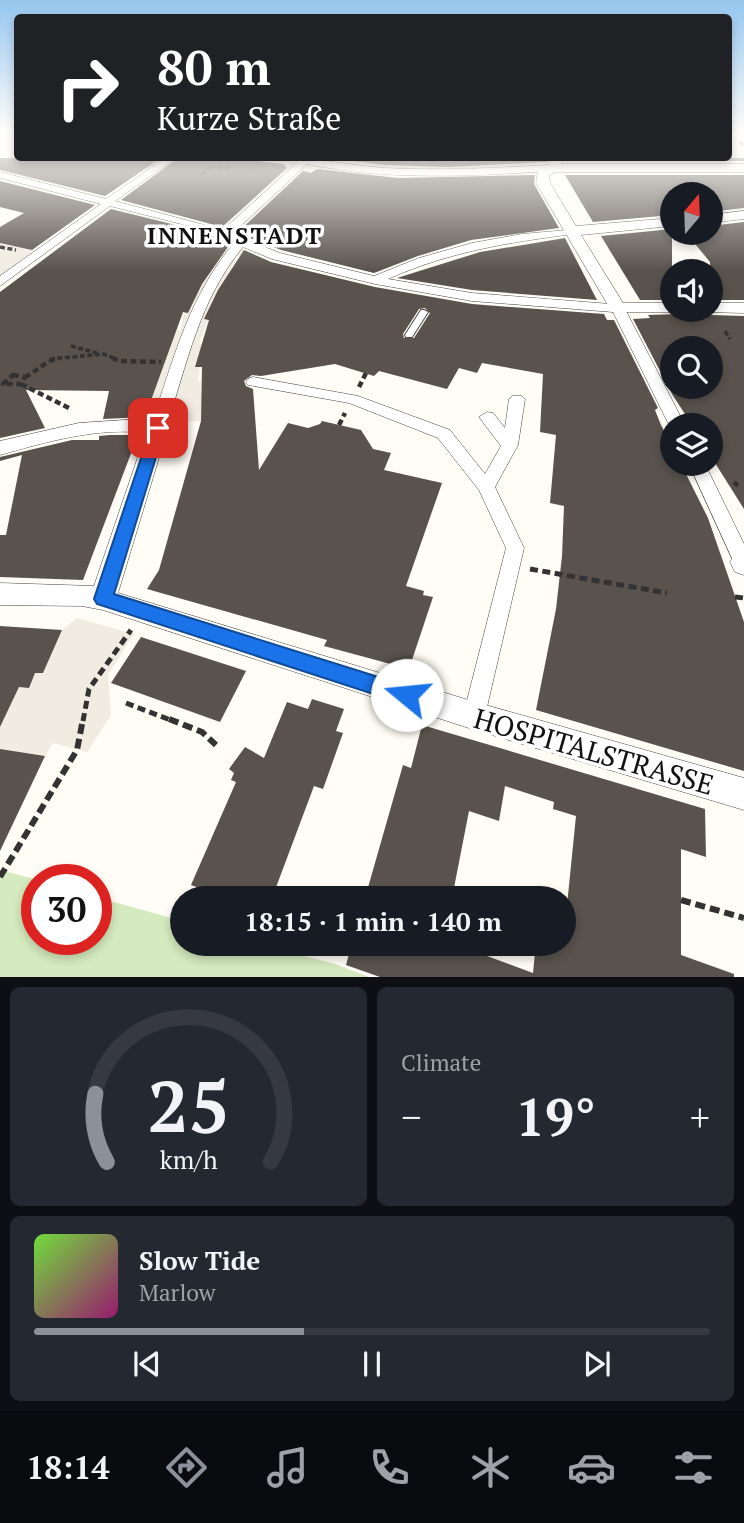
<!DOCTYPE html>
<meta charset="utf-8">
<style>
:root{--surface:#171b24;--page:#242831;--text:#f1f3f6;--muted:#9ea1a6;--line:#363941;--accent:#8c9099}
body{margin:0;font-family:"PT Serif",serif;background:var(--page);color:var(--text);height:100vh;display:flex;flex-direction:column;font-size:26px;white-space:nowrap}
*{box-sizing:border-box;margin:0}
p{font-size:23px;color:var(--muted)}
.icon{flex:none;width:38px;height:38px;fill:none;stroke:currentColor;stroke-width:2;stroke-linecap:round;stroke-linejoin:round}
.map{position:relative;height:977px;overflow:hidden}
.panel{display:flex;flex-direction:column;gap:10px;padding:10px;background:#0d0f14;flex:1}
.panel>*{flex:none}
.hud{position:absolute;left:14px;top:14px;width:718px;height:147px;border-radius:7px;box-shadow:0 4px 10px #0003;background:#202124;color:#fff;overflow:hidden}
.needle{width:46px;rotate:19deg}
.tools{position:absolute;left:660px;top:182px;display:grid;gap:14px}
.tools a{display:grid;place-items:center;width:63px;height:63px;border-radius:50%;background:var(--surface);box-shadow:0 4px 10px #0003;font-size:35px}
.speed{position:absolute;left:21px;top:864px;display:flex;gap:14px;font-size:35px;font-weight:700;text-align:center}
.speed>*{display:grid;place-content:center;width:91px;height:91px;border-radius:50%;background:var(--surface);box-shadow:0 4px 10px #0003;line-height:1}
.speed .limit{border:10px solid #d22;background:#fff;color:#111}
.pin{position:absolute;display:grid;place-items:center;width:60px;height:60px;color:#fff;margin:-30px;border-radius:14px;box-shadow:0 4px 10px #0006}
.me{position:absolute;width:77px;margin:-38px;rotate:287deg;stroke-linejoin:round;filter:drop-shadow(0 0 5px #0008)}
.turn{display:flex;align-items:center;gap:24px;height:147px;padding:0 28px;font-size:32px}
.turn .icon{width:91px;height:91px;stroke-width:2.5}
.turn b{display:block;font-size:49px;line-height:60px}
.big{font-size:52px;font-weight:800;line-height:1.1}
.panel .widget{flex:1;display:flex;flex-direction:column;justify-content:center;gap:10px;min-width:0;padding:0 24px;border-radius:10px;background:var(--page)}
.panel .dial{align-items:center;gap:0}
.dial svg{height:182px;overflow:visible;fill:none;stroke:var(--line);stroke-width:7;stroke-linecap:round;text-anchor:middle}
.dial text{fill:var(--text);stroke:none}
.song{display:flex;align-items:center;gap:21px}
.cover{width:84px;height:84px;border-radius:10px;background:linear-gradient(135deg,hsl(100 70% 55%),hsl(320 70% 35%))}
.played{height:7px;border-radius:4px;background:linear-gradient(90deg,var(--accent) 40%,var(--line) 40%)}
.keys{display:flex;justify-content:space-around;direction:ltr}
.heat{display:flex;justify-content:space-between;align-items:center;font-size:38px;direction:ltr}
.panel .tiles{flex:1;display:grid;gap:10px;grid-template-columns:1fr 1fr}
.widget:last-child{grid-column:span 2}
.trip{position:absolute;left:170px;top:886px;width:406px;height:70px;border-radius:35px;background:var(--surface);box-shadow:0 4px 10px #0003;font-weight:800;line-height:70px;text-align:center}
.dock{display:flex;height:112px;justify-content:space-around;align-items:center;background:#090b0e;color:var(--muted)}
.dock .icon{width:49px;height:49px}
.dock .active{color:var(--accent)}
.dock b{font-size:32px;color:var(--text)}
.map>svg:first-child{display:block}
.green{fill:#d5eabe}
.plaza{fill:#f1ece2}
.building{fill:#59524d;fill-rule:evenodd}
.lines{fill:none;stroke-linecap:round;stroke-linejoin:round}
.service-casing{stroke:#444;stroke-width:2}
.pedestrian-casing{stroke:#444;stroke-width:1}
.minor-casing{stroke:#444;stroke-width:1}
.path-far4{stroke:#333;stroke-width:2.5;stroke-dasharray:4.5 2;stroke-linecap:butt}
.path-far3{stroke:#333;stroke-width:3.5;stroke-dasharray:5 2.5;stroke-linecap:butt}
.path-far2{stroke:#333;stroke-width:4.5;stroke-dasharray:6 3.5;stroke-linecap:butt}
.path-far1{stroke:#333;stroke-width:5;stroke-dasharray:8 4.5;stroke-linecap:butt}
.path{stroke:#333;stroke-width:6;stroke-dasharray:10 5;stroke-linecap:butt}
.service{fill:#fff;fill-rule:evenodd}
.pedestrian{fill:#fff;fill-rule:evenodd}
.minor{fill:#fff;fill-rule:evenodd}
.route{fill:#1a73e8;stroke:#114b97;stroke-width:2}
.labels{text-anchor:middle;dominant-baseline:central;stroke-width:7;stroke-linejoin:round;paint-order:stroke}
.far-district-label{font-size:24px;font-weight:bold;letter-spacing:2px;fill:#111;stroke:#fff}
.near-street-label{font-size:28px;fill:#111;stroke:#fff}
</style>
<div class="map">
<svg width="744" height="977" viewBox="0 0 744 977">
<rect width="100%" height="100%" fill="#fffdf5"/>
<!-- green -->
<polygon class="green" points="0,870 38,880 37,940 96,940 96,897 182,921 182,943 255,943 335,964 369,977 0,977"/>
<!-- plaza -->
<g class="plaza">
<polygon points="234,158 328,158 332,161 388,166 544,165 533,175 316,169 246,235 248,238 218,225 283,164"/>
<polygon points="0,243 36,250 0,276"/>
<polygon points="231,244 243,248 244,256 236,257 199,343 203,344 198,381 201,381 201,392 203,392 201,421 175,422 145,416 177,330 181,330 184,309 200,282"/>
<polygon points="77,618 134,634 108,675 111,715 87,752 53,743 45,756 0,749 0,727 19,687 28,688 35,673 43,673 62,630"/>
</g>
<!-- building -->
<g class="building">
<polygon points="0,158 161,158 105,196 0,170"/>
<polygon points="178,158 233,158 283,164 287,168 222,227 121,200"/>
<polygon points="327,158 550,158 547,162 447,167 385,165"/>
<rect x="564" y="158" width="180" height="3"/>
<polygon points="317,169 398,178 535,175 534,184 559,228 471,240 418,256 374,273 281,250 237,233 303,171 311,173"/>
<polygon points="565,175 744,175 744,208 710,212 710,194 672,194 672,215 593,222"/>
<polygon points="0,181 95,205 32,250 0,243 0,227 24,213 0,207"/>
<polygon points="111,209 204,232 230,244 202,284 188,313 183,312 145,417 103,419 109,391 26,390 45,428 0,438 0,292"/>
<polygon points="744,222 744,300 710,300 710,262 686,233 710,233 710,226"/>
<polygon points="672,229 672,300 640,300 601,236"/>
<polygon points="565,238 597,300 472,290 397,278 480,252"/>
<path d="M244 250 271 262 375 287 472 304 604 314 607 320H614L658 408 655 410 661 425 672 445V464H681L708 518 744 622V771L536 710 556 609 562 556 564 506 550 503 556 435 540 432 543 374 482 363 477 373 459 368 447 389 379 371 374 376 335 364 261 376 252 375 244 381 246 386 253 389 259 470 288 423 308 428 320 424 322 421 361 430 373 449 391 453 384 470 442 483 406 586 424 591 423 595 433 597 409 669 324 646 327 640 147 589 159 570 201 421 202 367H195L209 320 204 319 218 290ZM425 308 430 313 414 338H404L403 334 419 309Z"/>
<path d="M679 314 744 316V509L710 455V425H692L672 394 633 319 650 318 648 315ZM672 348H710V387H672Z"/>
<polygon points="110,435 138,435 83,580 0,577 0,535 6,535 22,455 0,461 0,457 72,440 99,440 99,436"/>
<polygon points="0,626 62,630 43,673 35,673 29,688 19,687 0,727"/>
<polygon points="141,637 246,671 220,722 111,683"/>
<polygon points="312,699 344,709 336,731 343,733 323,789 314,786 272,898 204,898 207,891 191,885 236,782 231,780 234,773 229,769 245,747 264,758 287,702 308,709"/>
<polygon points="422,725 705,809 706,857 681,849 681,955 734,974 734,977 380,977 346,965 352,943 452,943 533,973 536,943 564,943 564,915 566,915 576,816 553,809 554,802 505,786 499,821 469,811 452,898 365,898 403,765 411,768"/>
<polygon points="0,749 45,756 0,851"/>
</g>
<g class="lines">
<!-- service casing -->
<g class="service-casing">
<polygon id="service" points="421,310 424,310 428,312 412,337 406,337 405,335"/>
</g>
<!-- pedestrian casing -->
<g class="pedestrian-casing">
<g id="pedestrian">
<path d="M165 158H176L115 201 223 230 298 162 290 158C321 158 352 166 385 168 440 171 495 168 549 165L553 158H561V164L552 171C471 176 387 181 307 164L232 234 280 253 374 276 419 258 472 243 522 234 578 229V233L574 234C510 242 448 252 388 279L472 293 623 305 685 425H672L671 429 613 312 472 301 375 284 272 259 243 247C199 300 187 364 166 428L164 432H152L150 428C173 362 188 297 234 243L205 230 110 206 0 286V276L101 204 0 178V172L106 199Z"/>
<polygon points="253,377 358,396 450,430 485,474 501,446 479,417 487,412 493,413 505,428 509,399 512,396 522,396 525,399 518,445 495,487 524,548 483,724 475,727 467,724 463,716 506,548 479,490 438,438 349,403 248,385 246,382 248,379"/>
<polygon points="689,464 705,464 744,544 744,569 736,567"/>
</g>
</g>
<!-- minor casing -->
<g class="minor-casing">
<g id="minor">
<polygon points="552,164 744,164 744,172 555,172 549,175 550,183 576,226 672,218 672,226 581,235 623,303 672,303 672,310 679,310 678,312 612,312 536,183 538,171"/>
<polygon points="744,211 744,219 710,223 710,215"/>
<polygon points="710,303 744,303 744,313 704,312 703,310 710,310"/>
<path d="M140 419 165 423 168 428 118 593 475 702 744 778V810L475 730 103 610 82 606 0 605V583L94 586 146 433C98 427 46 442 0 455V441L79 423Z"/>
<polygon points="744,552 744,575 735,572 730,562 734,555"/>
</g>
</g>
<!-- path-far4 -->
<g class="path-far4">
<polyline points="740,142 744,146"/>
<polyline points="212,168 230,168"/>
<polyline points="201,174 212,167"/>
</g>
<!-- path-far3 -->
<g class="path-far3">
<polyline points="0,247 16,250"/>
<polyline points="725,331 730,339"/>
<polyline points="71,346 97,353"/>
<polyline points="50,359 104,354 116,359"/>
</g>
<!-- path-far2 -->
<g class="path-far2">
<polyline points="112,358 120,361 161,362"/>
<polygon points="13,375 25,377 21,384 3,384"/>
<path d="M25 377C37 371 47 360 59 358"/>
<polyline points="21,384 69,408"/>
<polyline points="359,387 366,373"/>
<polyline points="339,425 345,413"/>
<polyline points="734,482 738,486"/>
</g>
<!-- path-far1 -->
<g class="path-far1">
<polyline points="530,569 667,593"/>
<polyline points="735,597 744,598"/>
<polyline points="126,703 173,721"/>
<polyline points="83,721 89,689 131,630"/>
</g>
<!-- path -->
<g class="path">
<polyline points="169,719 202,732 216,745"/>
<polyline points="0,877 77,750 83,719"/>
<polyline points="681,900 744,918"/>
</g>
<!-- service -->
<use href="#service" class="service"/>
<!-- pedestrian -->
<use href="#pedestrian" class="pedestrian"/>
<!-- minor -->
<use href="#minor" class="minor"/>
</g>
<!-- sky -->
<linearGradient id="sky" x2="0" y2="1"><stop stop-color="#95c6ee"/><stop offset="0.49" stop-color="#fffefa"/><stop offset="1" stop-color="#fffefa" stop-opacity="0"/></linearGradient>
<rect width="744" height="271" fill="url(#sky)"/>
<!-- route -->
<polygon class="route" points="158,423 165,428 114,594 407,686 414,689 417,695 414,702 407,705 97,604 94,599 151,428"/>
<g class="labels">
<!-- far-district labels -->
<g class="far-district-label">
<text x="235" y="235">INNENSTADT</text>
</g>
<!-- near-street labels -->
<g class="near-street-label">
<text transform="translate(594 751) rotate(16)">HOSPITALSTRASSE</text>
</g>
</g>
</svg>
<div class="tools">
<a><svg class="needle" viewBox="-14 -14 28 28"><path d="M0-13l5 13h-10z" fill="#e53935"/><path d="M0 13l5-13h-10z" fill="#9ea1a6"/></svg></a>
<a><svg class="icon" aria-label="sound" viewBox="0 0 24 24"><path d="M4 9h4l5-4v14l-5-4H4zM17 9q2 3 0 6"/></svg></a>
<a><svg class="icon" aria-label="search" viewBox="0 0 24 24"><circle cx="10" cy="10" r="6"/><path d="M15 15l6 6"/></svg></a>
<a><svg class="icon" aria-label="layers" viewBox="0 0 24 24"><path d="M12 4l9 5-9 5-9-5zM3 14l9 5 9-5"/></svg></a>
</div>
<div class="speed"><div class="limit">30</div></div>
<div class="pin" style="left:158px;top:428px;background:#d93025"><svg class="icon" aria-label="arrive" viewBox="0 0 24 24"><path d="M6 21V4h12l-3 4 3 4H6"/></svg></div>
<svg class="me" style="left:407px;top:695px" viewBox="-20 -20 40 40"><circle r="19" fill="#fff"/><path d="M0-13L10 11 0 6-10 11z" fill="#1a73e8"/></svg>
<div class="trip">18:15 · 1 min · 140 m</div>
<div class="hud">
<div class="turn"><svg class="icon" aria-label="right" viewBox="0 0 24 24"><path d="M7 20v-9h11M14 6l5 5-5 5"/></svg><div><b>80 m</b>Kurze Straße</div></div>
</div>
</div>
<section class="panel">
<div class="tiles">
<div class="widget dial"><svg viewBox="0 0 100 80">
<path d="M14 69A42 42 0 1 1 86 69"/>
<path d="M14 69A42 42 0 0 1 9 39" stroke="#8c9099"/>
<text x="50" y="56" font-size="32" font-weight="700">25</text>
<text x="50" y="72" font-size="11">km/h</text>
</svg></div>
<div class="widget"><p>Climate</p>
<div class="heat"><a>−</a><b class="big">19°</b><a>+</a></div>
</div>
<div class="widget">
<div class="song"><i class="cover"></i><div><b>Slow Tide</b><p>Marlow</p></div></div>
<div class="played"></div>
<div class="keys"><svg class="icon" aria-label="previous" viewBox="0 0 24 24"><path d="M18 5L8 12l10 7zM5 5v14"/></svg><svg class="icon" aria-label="pause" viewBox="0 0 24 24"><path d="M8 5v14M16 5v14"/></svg><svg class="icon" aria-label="next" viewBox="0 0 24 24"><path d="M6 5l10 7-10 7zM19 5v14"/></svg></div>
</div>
</div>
</section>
<nav class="dock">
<b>18:14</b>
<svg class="icon active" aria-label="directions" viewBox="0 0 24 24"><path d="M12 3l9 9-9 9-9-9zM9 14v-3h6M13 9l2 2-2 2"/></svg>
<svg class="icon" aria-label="music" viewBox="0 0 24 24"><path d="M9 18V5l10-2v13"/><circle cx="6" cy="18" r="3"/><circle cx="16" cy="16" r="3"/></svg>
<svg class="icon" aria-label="phone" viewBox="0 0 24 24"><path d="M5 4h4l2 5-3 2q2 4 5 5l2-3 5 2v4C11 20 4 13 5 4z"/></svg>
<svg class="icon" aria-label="climate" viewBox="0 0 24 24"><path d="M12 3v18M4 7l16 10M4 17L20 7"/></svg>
<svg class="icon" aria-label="car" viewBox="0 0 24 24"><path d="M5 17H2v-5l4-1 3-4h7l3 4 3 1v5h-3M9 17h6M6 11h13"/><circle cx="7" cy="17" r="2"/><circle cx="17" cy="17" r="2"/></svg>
<svg class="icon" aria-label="filters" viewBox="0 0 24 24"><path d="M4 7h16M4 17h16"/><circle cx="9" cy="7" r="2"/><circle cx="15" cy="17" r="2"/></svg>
</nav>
